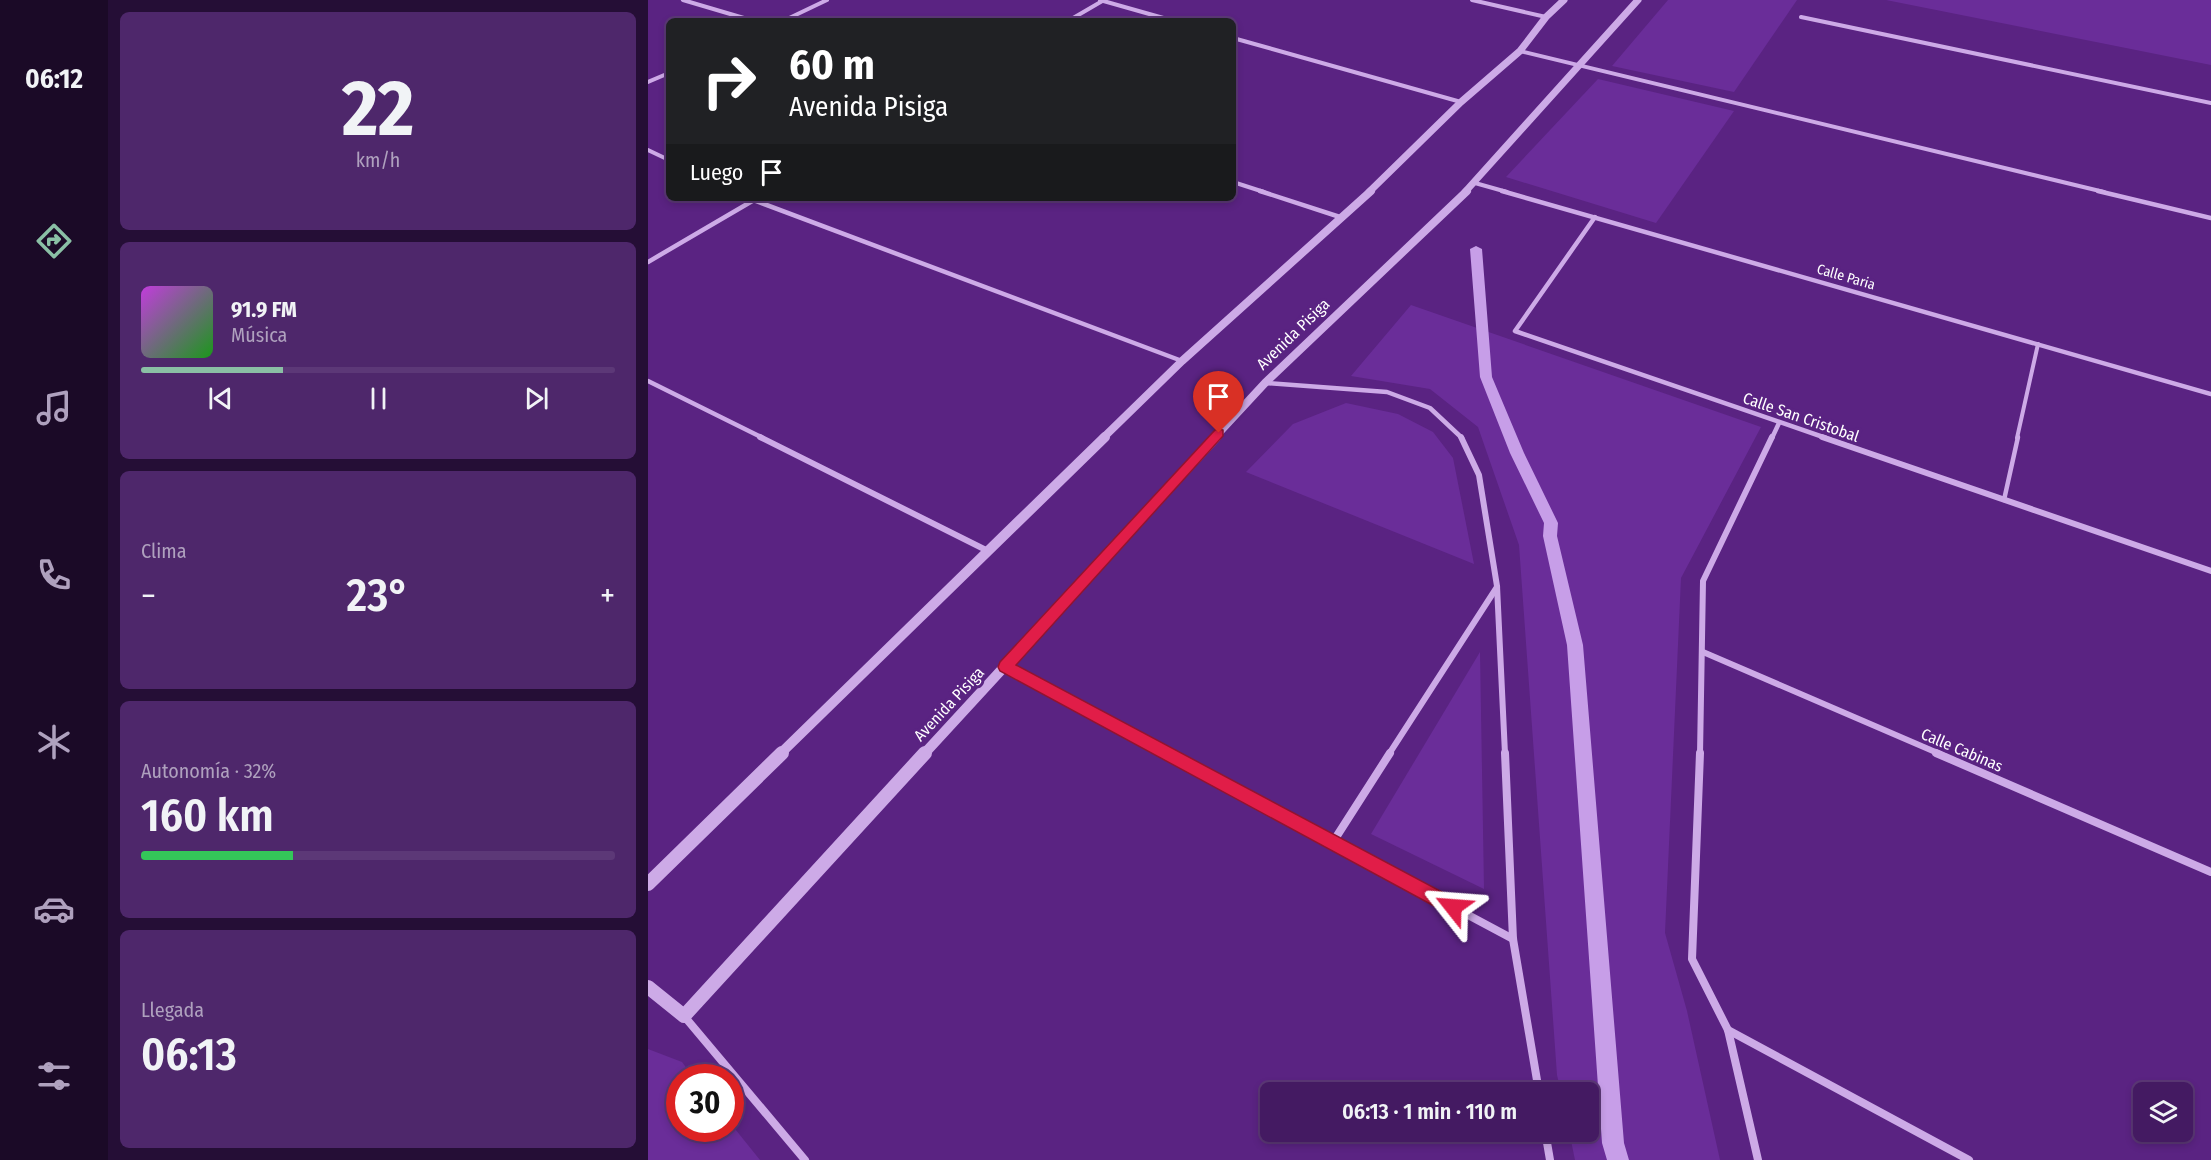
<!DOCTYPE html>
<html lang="es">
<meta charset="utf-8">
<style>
:root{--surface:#441a62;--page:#4e276b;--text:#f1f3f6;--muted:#afa1be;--line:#5c3877;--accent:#8abfa5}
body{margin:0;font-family:"Fira Sans Condensed",sans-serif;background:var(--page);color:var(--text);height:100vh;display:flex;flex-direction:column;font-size:22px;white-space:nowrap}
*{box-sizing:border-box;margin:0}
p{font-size:20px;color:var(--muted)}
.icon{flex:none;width:33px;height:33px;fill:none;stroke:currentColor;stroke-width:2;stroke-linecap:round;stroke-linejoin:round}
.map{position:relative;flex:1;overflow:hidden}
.panel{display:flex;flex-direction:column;gap:12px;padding:12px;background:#250e36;width:540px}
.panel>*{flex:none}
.top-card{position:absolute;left:18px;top:18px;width:570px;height:183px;border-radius:9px;box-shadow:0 3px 9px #0003,0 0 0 2px var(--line);background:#202124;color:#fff;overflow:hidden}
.buttons{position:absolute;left:1485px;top:1082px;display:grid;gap:12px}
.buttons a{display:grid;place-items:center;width:60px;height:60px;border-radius:9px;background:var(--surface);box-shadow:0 3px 9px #0003,0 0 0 2px var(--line);font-size:30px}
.speed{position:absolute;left:18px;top:1064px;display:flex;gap:12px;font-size:30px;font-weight:700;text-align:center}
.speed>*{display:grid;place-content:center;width:78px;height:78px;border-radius:50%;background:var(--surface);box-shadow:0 3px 9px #0003,0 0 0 2px var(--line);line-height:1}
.speed .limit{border:9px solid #d22;background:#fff;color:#111}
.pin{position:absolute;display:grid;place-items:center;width:51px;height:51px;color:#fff;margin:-62px -26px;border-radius:50% 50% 50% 0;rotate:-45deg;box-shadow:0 0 6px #0007}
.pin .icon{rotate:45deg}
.me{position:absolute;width:66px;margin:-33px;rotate:298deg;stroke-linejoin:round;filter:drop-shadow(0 0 4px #0008)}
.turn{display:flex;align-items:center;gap:21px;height:126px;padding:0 24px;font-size:27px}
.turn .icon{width:78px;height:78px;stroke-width:2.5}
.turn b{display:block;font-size:42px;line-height:51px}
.then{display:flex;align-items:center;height:57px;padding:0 24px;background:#0003;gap:12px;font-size:22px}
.big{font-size:45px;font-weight:600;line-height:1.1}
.panel .widget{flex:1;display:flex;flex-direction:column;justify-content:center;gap:9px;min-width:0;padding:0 21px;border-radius:9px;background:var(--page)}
.panel .dial{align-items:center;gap:0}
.dial b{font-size:78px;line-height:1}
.song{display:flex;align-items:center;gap:18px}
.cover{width:72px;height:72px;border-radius:9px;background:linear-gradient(135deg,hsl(290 70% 55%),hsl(120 70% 35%))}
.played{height:6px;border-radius:3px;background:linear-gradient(90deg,var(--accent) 30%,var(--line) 30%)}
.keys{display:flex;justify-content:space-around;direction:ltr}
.heat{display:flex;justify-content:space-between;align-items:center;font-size:33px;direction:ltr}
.charge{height:9px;border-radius:4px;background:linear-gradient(90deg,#34c759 32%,var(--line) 0)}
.trip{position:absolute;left:612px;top:1082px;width:339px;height:60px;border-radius:9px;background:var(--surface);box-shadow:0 3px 9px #0003,0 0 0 2px var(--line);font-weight:600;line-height:60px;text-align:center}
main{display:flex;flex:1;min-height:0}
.tabs{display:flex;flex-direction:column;width:108px;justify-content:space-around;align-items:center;background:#1b0a27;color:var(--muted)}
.tabs .icon{width:42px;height:42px}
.tabs .current{color:var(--accent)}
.tabs b{font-size:27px;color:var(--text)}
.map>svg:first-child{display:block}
.green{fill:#6a2d99}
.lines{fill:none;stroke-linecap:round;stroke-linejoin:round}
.stream{fill:#c79ee8;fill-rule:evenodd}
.service-far1{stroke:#cdaae7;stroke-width:4}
.service{stroke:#cdaae7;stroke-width:4.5}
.minor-far3{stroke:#cdaae7;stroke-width:4}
.minor-far2{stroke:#cdaae7;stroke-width:4.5}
.minor-far1{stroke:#cdaae7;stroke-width:6}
.minor{stroke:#cdaae7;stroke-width:8}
.tertiary-far3{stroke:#cdaae7;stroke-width:7}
.tertiary-far2{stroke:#cdaae7;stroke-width:8}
.tertiary-far1{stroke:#cdaae7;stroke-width:10}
.tertiary{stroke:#cdaae7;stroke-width:14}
.route{fill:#e11d48;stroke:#92132f;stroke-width:1.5}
.labels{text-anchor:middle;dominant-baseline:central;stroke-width:6;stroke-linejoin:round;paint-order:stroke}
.far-street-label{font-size:14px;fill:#fff;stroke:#5a2382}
.street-label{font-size:16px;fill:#fff;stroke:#5a2382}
</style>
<main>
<nav class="tabs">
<b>06:12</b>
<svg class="icon current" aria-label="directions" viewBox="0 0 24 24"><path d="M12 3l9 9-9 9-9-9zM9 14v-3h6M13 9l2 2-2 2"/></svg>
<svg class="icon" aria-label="music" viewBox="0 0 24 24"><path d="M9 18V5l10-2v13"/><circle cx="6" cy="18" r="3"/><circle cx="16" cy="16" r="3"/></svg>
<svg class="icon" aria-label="phone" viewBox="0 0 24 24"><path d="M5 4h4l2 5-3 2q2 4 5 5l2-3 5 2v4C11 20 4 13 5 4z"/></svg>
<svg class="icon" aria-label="climate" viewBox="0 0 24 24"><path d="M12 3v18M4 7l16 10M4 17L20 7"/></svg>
<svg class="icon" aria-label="car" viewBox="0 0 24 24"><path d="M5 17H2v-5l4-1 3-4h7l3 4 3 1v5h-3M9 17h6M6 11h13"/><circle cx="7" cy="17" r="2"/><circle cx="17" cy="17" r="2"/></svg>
<svg class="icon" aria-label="filters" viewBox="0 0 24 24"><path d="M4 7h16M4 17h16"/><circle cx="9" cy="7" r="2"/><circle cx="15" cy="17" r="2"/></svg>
</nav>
<section class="panel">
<div class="widget dial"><b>22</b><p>km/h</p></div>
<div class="widget">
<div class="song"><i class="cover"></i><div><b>91.9 FM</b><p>Música</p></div></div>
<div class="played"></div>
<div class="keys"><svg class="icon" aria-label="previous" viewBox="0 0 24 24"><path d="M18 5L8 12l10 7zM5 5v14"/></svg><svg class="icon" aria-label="pause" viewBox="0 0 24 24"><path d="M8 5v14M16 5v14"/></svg><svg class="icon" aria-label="next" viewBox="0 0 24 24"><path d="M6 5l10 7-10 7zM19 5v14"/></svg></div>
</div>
<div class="widget"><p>Clima</p>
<div class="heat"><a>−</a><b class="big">23°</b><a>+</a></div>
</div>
<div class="widget"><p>Autonomía · 32%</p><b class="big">160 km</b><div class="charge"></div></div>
<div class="widget"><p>Llegada</p><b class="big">06:13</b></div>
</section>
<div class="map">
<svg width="1563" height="1160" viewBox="0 0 1563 1160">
<rect width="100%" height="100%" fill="#5a2382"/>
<!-- green -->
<g class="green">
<polygon points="1020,0 1149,0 1086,92 964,66"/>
<polygon points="1238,0 1563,0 1563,65"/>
<polygon points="950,79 1086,111 1008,223 858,177"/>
<polygon points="763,305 1113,427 1033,578 1017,933 1039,1011 1072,1160 927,1160 921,1131 940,1131 940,1092 913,1092 909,1075 871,545 830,427 782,389 703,376"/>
<polygon points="698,403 750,414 785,432 805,458 826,564 598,472 645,424"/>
<polygon points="832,652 836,889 723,834"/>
<polygon points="0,1049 34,1062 45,1077 32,1077 32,1128 82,1128 83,1124 112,1160 0,1160"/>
</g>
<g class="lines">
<!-- stream -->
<polygon class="stream" points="828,246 834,249 844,377 876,453 910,523 909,536 935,645 976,1143 981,1160 959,1160 954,1143 919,645 895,536 896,523 862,453 832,377 822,249"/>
<!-- service-far1 -->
<polyline class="service-far1" points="1369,438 1390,344"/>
<!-- service -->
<polyline class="service" points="1356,500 1370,437"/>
<!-- minor-far3 -->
<g class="minor-far3">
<polyline points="35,0 106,21"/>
<polyline points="452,0 526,21"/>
<polyline points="824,0 898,17"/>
<polyline points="1153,17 1563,103"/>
<polyline points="135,21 179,0"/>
<polyline points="420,21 456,0"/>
<polyline points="585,38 813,102"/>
<polyline points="872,51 1456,192"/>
<polyline points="0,82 21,73"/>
<polyline points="0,150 21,160"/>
<polyline points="585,182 616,192"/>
<polyline points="827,183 859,192"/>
</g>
<!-- minor-far2 -->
<g class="minor-far2">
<polyline points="612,191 695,218"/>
<polyline points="854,191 1563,394"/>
<polyline points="1450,191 1563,218"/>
<polyline points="100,198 534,361"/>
<polyline points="947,217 867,331 1178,438"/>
<polyline points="0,262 106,200"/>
<polyline points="0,381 115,438"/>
<polyline points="617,383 739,392 782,408 814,438"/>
<polyline points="1124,438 1131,423"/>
</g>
<!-- minor-far1 -->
<g class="minor-far1">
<polyline points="112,437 340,551"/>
<polyline points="813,437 831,475 849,586 857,754"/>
<polyline points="1174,437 1563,571"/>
<polyline points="1055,652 1292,754"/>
<polyline points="357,667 520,754"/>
<polyline points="741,754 849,587"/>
<polyline points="1052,754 1055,581 1124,437"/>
</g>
<!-- minor -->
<g class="minor">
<polyline points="517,753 865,939"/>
<polyline points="857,753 865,939 891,1092"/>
<polyline points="1052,753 1044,959 1080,1030 1110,1160"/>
<polyline points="1288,753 1563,872"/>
<polyline points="685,842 742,753"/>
<polyline points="36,1016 157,1160"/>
<polyline points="1080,1030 1321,1160"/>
<polyline points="897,1131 902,1160"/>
</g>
<!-- tertiary-far3 -->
<g class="tertiary-far3">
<polyline points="721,192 813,102 872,51 898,17 916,0"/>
<polyline points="817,192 990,0"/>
</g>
<!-- tertiary-far2 -->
<g class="tertiary-far2">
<polyline points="455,438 534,361 723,191"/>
<polyline points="566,438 617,383 819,191"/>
</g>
<!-- tertiary-far1 -->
<g class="tertiary-far1">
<polyline points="132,754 457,437"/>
<polyline points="276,754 568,437"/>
</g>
<!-- tertiary -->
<g class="tertiary">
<polyline points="0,884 134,753"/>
<polyline points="0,987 36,1016 277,753"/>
</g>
</g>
<!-- route -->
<polygon class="route" points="571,429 575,430 575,436 368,665 811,901 813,907 811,913 805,915 799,913 352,671 350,667 352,662 567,430"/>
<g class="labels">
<!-- far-street labels -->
<g class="far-street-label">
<text transform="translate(1198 277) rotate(16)">Calle Paria</text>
</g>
<!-- street labels -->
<g class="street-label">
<text transform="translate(645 334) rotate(-44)">Avenida Pisiga</text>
<text transform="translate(1153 417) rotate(19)">Calle San Cristobal</text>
<text transform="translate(301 704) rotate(-47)">Avenida Pisiga</text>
<text transform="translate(1314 750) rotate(23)">Calle Cabinas</text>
</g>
</g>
</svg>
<div class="buttons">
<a><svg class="icon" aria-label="layers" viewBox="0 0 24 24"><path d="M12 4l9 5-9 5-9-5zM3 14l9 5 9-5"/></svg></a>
</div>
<div class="speed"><div class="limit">30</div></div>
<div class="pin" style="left:571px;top:433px;background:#d93025"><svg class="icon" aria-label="arrive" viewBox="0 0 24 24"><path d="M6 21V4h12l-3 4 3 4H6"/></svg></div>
<svg class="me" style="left:805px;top:907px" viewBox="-20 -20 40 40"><path d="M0-17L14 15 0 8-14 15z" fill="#e11d48" stroke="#fff" stroke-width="4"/></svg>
<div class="trip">06:13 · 1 min · 110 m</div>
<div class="top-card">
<div class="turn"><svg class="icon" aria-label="right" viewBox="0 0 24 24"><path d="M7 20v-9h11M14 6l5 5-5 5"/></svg><div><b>60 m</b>Avenida Pisiga</div></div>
<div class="then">Luego<svg class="icon" aria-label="arrive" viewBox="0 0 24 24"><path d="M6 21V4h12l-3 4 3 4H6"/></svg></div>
</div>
</div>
</main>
